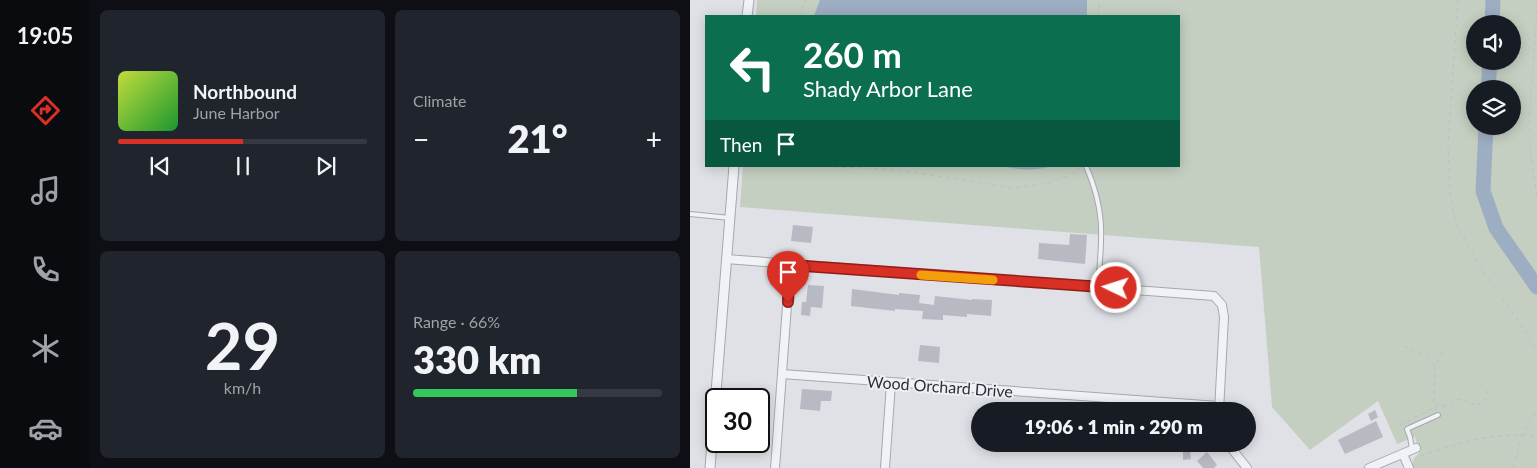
<!DOCTYPE html>
<meta charset="utf-8">
<style>
:root{--surface:#171b24;--page:#20242c;--text:#f1f3f6;--muted:#9ea1a6;--line:#363941;--accent:#d93025}
body{margin:0;font-family:Lato,sans-serif;background:var(--page);color:var(--text);height:100vh;display:flex;flex-direction:column;font-size:19px;white-space:nowrap}
*{box-sizing:border-box;margin:0}
p{font-size:16px;color:var(--muted)}
.icon{flex:none;width:28px;height:28px;fill:none;stroke:currentColor;stroke-width:2;stroke-linecap:round;stroke-linejoin:round}
.map{position:relative;flex:1;overflow:hidden}
.details{display:flex;flex-direction:column;gap:10px;padding:10px;background:#0d0f14;width:600px}
.details>*{flex:none}
.guide{position:absolute;left:15px;top:15px;width:475px;height:152px;border-radius:0px;box-shadow:0 2px 12px #0003;background:#0b6e4f;color:#fff;overflow:hidden}
.buttons{position:absolute;left:776px;top:15px;display:grid;gap:10px}
.buttons a{display:grid;place-items:center;width:55px;height:55px;border-radius:50%;background:var(--surface);box-shadow:0 2px 12px #0003;font-size:25px}
.speed{position:absolute;left:15px;top:388px;display:flex;gap:10px;font-size:25px;font-weight:700;text-align:center}
.speed>*{display:grid;place-content:center;width:65px;height:65px;border-radius:50%;background:var(--surface);box-shadow:0 2px 12px #0003;line-height:1}
.speed .limit{border:2px solid #111;border-radius:8px;background:#fff;color:#111}
.pin{position:absolute;display:grid;place-items:center;width:42px;height:42px;color:#fff;margin:-51px -21px;border-radius:50% 50% 50% 0;rotate:-45deg;box-shadow:0 0 5px #0007}
.pin .icon{rotate:45deg}
.me{position:absolute;width:55px;margin:-28px;rotate:274deg;stroke-linejoin:round;filter:drop-shadow(0 0 4px #0008)}
.turn{display:flex;align-items:center;gap:18px;height:105px;padding:0 15px;font-size:22px}
.turn .icon{width:65px;height:65px;stroke-width:2.5}
.turn b{display:block;font-size:35px;line-height:42px}
.then{display:flex;align-items:center;height:48px;padding:0 15px;background:#0003;gap:10px;font-size:19px}
.big{font-size:38px;font-weight:800;line-height:1.1}
.details .card{flex:1;display:flex;flex-direction:column;justify-content:center;gap:8px;min-width:0;padding:0 18px;border-radius:8px;background:var(--page)}
.details .dial{align-items:center;gap:0}
.dial b{font-size:65px;line-height:1}
.song{display:flex;align-items:center;gap:15px}
.cover{width:60px;height:60px;border-radius:8px;background:linear-gradient(135deg,hsl(70 70% 55%),hsl(130 70% 35%))}
.played{height:5px;border-radius:2px;background:linear-gradient(90deg,var(--accent) 50%,var(--line) 50%)}
.keys{display:flex;justify-content:space-around;direction:ltr}
.heat{display:flex;justify-content:space-between;align-items:center;font-size:28px;direction:ltr}
.charge{height:8px;border-radius:4px;background:linear-gradient(90deg,#34c759 66%,var(--line) 0)}
.details .tiles{flex:1;display:grid;gap:10px;grid-template-columns:repeat(2,1fr)}
.trip{position:absolute;left:281px;top:402px;width:285px;height:50px;border-radius:25px;background:var(--surface);box-shadow:0 2px 12px #0003;font-weight:800;line-height:50px;text-align:center}
main{display:flex;flex:1;min-height:0}
.dock{display:flex;flex-direction:column;width:90px;justify-content:space-around;align-items:center;background:#090b0e;color:var(--muted)}
.dock .icon{width:35px;height:35px}
.dock .on{color:var(--accent)}
.dock b{font-size:22px;color:var(--text)}
.map>svg:first-child{display:block}
.green{fill:#c4cfc1;fill-rule:evenodd}
.water{fill:#9eaec2}
.lines{fill:none;stroke-linecap:round;stroke-linejoin:round}
.stream{stroke:#9eaec2;stroke-width:2.5}
.river{stroke:#9eaec2;stroke-width:15}
.building{fill:#b7bac2}
.service-casing{stroke:#a5a8af;stroke-width:6}
.minor-casing{stroke:#a5a8af;stroke-width:10}
.tertiary-casing{stroke:#a5a8af;stroke-width:11}
.path{stroke:#bdbfc5;stroke-width:1;stroke-dasharray:4 4;stroke-linecap:butt}
.service{stroke:#f1f2f5;stroke-width:4}
.minor{stroke:#f1f2f5;stroke-width:8}
.tertiary{stroke:#f1f2f5;stroke-width:9}
.route-casing{stroke:#8d1f18;stroke-width:12}
.route{stroke:#d93025;stroke-width:9}
.slow{stroke:#f59e0b;stroke-width:9}
.labels{text-anchor:middle;dominant-baseline:central;stroke-width:4;stroke-linejoin:round;paint-order:stroke}
.street-label{font-size:16px;fill:#2a2f3b;stroke:#eef0f4}
</style>
<main>
<nav class="dock">
<b>19:05</b>
<svg class="icon on" aria-label="directions" viewBox="0 0 24 24"><path d="M12 3l9 9-9 9-9-9zM9 14v-3h6M13 9l2 2-2 2"/></svg>
<svg class="icon" aria-label="music" viewBox="0 0 24 24"><path d="M9 18V5l10-2v13"/><circle cx="6" cy="18" r="3"/><circle cx="16" cy="16" r="3"/></svg>
<svg class="icon" aria-label="phone" viewBox="0 0 24 24"><path d="M5 4h4l2 5-3 2q2 4 5 5l2-3 5 2v4C11 20 4 13 5 4z"/></svg>
<svg class="icon" aria-label="climate" viewBox="0 0 24 24"><path d="M12 3v18M4 7l16 10M4 17L20 7"/></svg>
<svg class="icon" aria-label="car" viewBox="0 0 24 24"><path d="M5 17H2v-5l4-1 3-4h7l3 4 3 1v5h-3M9 17h6M6 11h13"/><circle cx="7" cy="17" r="2"/><circle cx="17" cy="17" r="2"/></svg>
</nav>
<section class="details">
<div class="tiles">
<div class="card">
<div class="song"><i class="cover"></i><div><b>Northbound</b><p>June Harbor</p></div></div>
<div class="played"></div>
<div class="keys"><svg class="icon" aria-label="previous" viewBox="0 0 24 24"><path d="M18 5L8 12l10 7zM5 5v14"/></svg><svg class="icon" aria-label="pause" viewBox="0 0 24 24"><path d="M8 5v14M16 5v14"/></svg><svg class="icon" aria-label="next" viewBox="0 0 24 24"><path d="M6 5l10 7-10 7zM19 5v14"/></svg></div>
</div>
<div class="card"><p>Climate</p>
<div class="heat"><a>−</a><b class="big">21°</b><a>+</a></div>
</div>
<div class="card dial"><b>29</b><p>km/h</p></div>
<div class="card"><p>Range · 66%</p><b class="big">330 km</b><div class="charge"></div></div>
</div>
</section>
<div class="map">
<svg width="847" height="468" viewBox="0 0 847 468">
<rect width="100%" height="100%" fill="#dfe1e6"/>
<!-- green -->
<path class="green" d="M67 0H847V468H724C721 461 724 458 729 453L725 437 707 444 688 401 620 450 582 407 569 247 50 207 53 166H489V16H66ZM785 24H822V61H785ZM785 89H822V126H785Z"/>
<!-- water -->
<g class="water">
<polygon points="130,0 397,0 397,16 124,16"/>
<path d="M313 166H362C347 171 328 170 313 166Z"/>
</g>
<g class="lines">
<!-- stream -->
<polyline class="stream" points="796,136 814,132"/>
<!-- river -->
<g class="river">
<polyline points="802,24 803,0"/>
<polyline points="798,89 800,61"/>
<polyline points="796,126 793,191 806,228 847,287"/>
</g>
</g>
<!-- building -->
<g class="building">
<polygon points="103,225 123,227 121,243 101,241"/>
<polygon points="380,234 397,235 395,264 348,259 349,243 379,245"/>
<polygon points="118,285 134,286 132,308 121,307 120,316 111,315 112,302 116,302"/>
<polygon points="162,289 209,295 209,293 230,295 229,303 244,305 245,296 282,300 282,299 302,300 301,316 277,314 277,317 253,315 253,320 232,319 233,311 205,309 205,311 161,306"/>
<polygon points="230,345 250,347 249,363 228,361"/>
<polygon points="112,389 142,391 141,401 131,401 130,411 110,409"/>
<polygon points="685,410 688,417 681,421 678,414"/>
<polygon points="686,421 693,437 655,454 648,440"/>
<polygon points="500,451 501,459 493,460 493,452"/>
<polygon points="517,452 527,465 524,468 513,468 507,461"/>
</g>
<g class="lines">
<!-- service casing -->
<g class="service-casing">
<g id="service">
<path d="M396 166C416 212 412 238 408 286"/>
<polyline points="0,214 40,218"/>
<polyline points="722,449 720,437 717,429 748,415"/>
</g>
</g>
<!-- minor casing -->
<g class="minor-casing">
<g id="minor">
<polyline points="36,259 524,296 532,305 534,317 529,411"/>
<polyline points="92,374 528,406"/>
<polyline points="538,444 557,468"/>
<polyline points="713,454 719,468"/>
<polyline points="85,468 100,265"/>
<polyline points="195,468 201,383"/>
<polyline points="679,468 726,448"/>
</g>
</g>
<!-- tertiary casing -->
<g class="tertiary-casing">
<g id="tertiary">
<polyline points="57,16 59,0"/>
<polyline points="20,468 44,166"/>
</g>
</g>
<!-- path -->
<g class="path">
<polyline points="768,0 758,143 760,192 766,224 791,268 830,323 847,351"/>
<path d="M847 1C846 48 838 95 840 143 840 160 845 178 847 196"/>
<polyline points="109,16 116,0"/>
<polyline points="408,16 410,0"/>
<polyline points="96,166 179,168 222,172 323,188 359,183 380,175 389,168"/>
<polyline points="714,346 735,355 745,367"/>
<polyline points="752,405 755,410 754,413"/>
<polyline points="746,410 744,401 745,367 752,354 752,351"/>
<polyline points="710,425 749,405 760,405 767,399 777,401 782,406 783,403 791,404 796,398 797,389"/>
<path d="M731 456C768 443 807 431 847 436"/>
<polyline points="823,468 832,434 847,409"/>
</g>
<!-- service -->
<use href="#service" class="service"/>
<!-- minor -->
<use href="#minor" class="minor"/>
<!-- tertiary -->
<use href="#tertiary" class="tertiary"/>
</g>
<g class="lines">
<!-- route casing -->
<g class="route-casing">
<polyline id="route" points="98,302 100,265 426,288"/>
</g>
<!-- route -->
<use href="#route" class="route"/>
<!-- slow -->
<polyline class="slow" points="231,275 303,280"/>
</g>
<g class="labels">
<!-- street labels -->
<g class="street-label">
<text transform="translate(250 386) rotate(4)">Wood Orchard Drive</text>
</g>
</g>
</svg>
<div class="buttons">
<a><svg class="icon" aria-label="sound" viewBox="0 0 24 24"><path d="M4 9h4l5-4v14l-5-4H4zM17 9q2 3 0 6"/></svg></a>
<a><svg class="icon" aria-label="layers" viewBox="0 0 24 24"><path d="M12 4l9 5-9 5-9-5zM3 14l9 5 9-5"/></svg></a>
</div>
<div class="speed"><div class="limit">30</div></div>
<div class="pin" style="left:98px;top:302px;background:#d93025"><svg class="icon" aria-label="arrive" viewBox="0 0 24 24"><path d="M6 21V4h12l-3 4 3 4H6"/></svg></div>
<svg class="me" style="left:426px;top:288px" viewBox="-20 -20 40 40"><circle r="17" fill="#d93025" stroke="#fff" stroke-width="3"/><path d="M0-11L8 9 0 5-8 9z" fill="#fff"/></svg>
<div class="trip">19:06 · 1 min · 290 m</div>
<div class="guide">
<div class="turn"><svg class="icon" aria-label="left" viewBox="0 0 24 24"><path d="M17 20v-9H6M10 6l-5 5 5 5"/></svg><div><b>260 m</b>Shady Arbor Lane</div></div>
<div class="then">Then<svg class="icon" aria-label="arrive" viewBox="0 0 24 24"><path d="M6 21V4h12l-3 4 3 4H6"/></svg></div>
</div>
</div>
</main>
